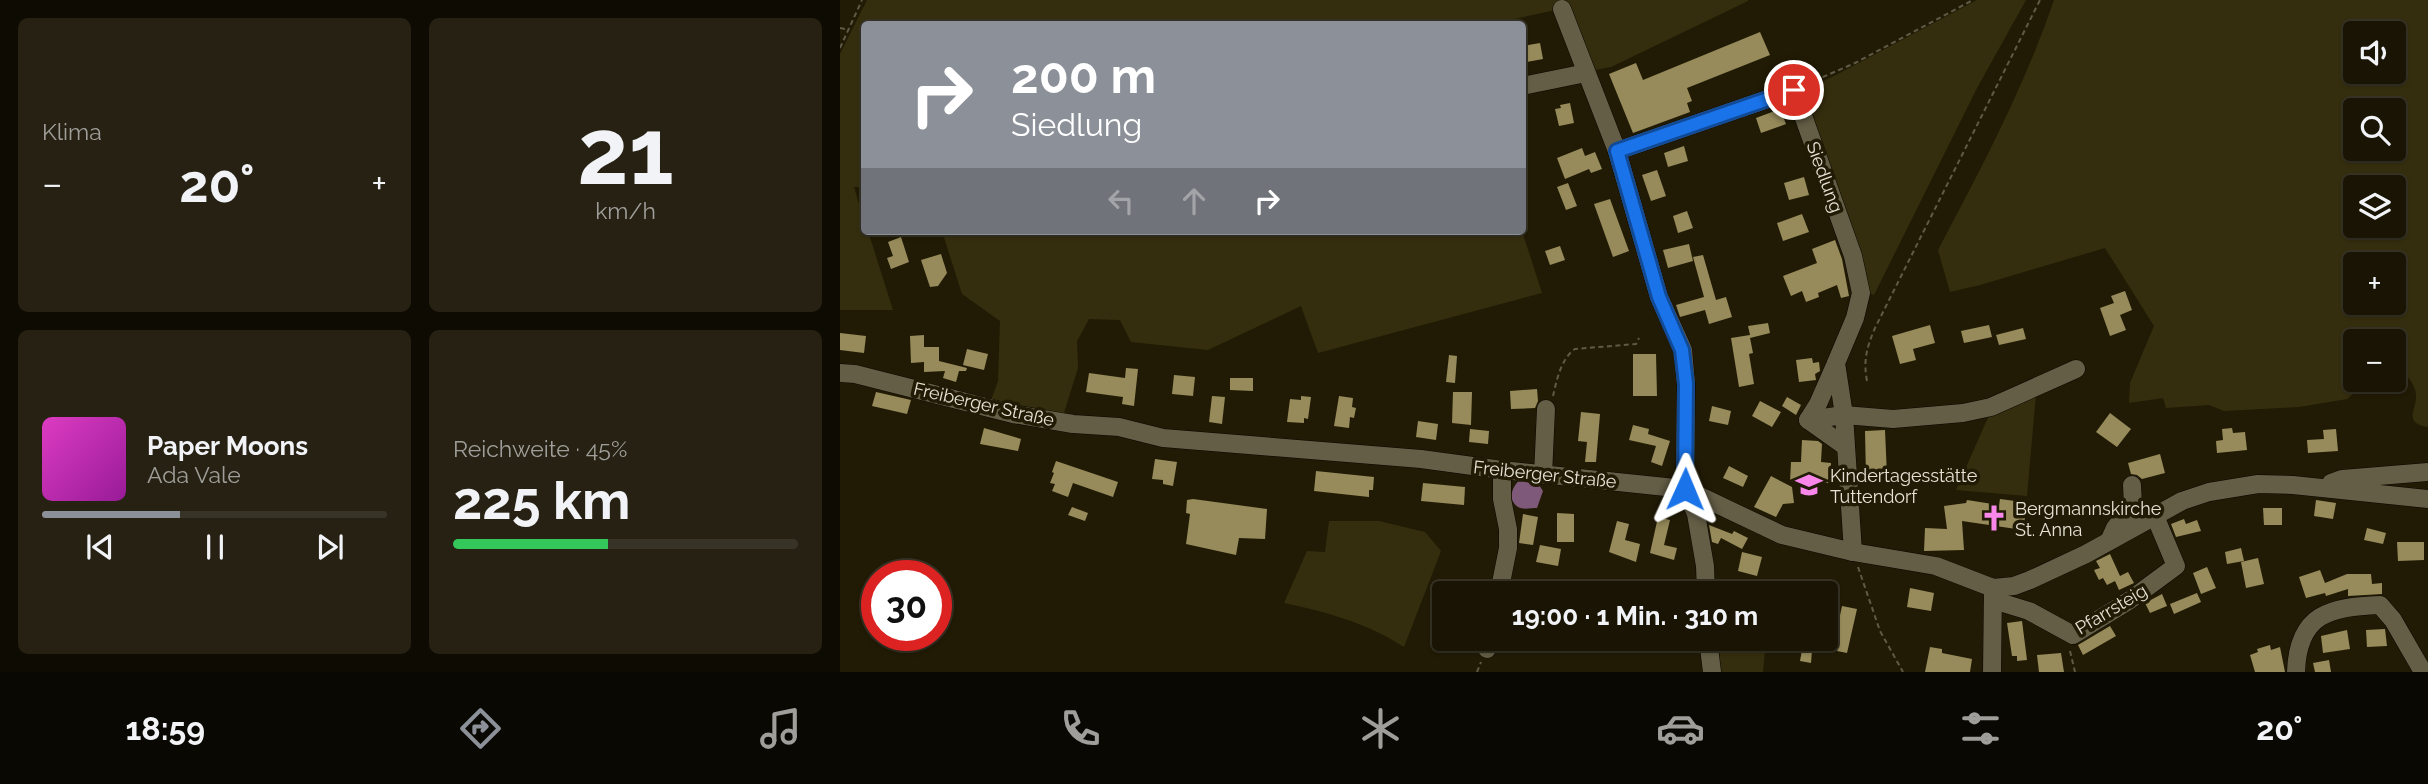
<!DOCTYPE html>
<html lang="de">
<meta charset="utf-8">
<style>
:root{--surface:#191404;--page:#262113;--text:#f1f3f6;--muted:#9f9e9a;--line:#373326;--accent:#8c9099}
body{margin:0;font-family:Raleway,sans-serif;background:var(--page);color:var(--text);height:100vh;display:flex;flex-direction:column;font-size:26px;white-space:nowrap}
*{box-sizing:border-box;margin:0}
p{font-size:23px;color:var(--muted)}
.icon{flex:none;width:38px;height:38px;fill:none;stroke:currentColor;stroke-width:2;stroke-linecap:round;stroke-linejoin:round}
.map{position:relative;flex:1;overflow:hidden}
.drawer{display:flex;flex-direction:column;gap:18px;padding:18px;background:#0e0b02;width:840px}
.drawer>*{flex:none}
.hud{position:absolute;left:21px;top:21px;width:665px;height:214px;border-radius:7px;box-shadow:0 2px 5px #0004,0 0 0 2px var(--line);background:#8c9099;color:#fff;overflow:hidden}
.buttons{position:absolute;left:1503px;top:21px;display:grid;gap:14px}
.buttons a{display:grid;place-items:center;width:63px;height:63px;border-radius:7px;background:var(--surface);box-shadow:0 2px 5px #0004,0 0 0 2px var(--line);font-size:35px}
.speed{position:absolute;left:21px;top:560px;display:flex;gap:14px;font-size:35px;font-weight:700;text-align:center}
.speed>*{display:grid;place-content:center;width:91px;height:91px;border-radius:50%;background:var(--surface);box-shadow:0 2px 5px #0004,0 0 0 2px var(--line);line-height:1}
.speed .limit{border:10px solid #d22;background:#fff;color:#111}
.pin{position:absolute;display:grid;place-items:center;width:60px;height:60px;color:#fff;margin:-30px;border:4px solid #fff;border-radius:50%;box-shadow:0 2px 7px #0007}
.me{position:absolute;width:77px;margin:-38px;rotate:1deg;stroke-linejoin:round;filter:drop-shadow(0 0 5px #0008)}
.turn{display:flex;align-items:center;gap:24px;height:147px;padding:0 35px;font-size:32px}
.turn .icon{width:91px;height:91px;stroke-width:2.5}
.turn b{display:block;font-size:49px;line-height:60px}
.lanes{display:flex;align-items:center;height:66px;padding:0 35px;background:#0003;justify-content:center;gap:35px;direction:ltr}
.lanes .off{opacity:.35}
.big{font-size:52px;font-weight:700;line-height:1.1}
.drawer .tile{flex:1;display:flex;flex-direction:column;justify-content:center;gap:10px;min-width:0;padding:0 24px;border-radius:10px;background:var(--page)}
.drawer .dial{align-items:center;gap:0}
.dial b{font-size:91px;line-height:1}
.song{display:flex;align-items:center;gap:21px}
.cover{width:84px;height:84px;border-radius:10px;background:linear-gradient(135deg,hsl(310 70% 55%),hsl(300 70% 35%))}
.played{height:7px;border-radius:4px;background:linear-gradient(90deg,var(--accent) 40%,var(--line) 40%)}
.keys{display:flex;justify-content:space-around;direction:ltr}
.heat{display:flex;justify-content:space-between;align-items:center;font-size:38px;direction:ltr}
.charge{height:10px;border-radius:5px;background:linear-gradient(90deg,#34c759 45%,var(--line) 0)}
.drawer .tiles{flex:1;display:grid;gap:18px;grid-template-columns:repeat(2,1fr)}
.trip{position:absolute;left:592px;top:581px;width:406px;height:70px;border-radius:7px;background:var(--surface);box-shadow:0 2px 5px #0004,0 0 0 2px var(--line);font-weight:700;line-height:70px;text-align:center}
.tabs{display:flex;height:112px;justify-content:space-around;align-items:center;background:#0a0802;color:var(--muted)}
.tabs .icon{width:49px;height:49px}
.tabs .active{color:var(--accent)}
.tabs b{font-size:32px;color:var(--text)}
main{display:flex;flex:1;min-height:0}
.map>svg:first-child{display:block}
.green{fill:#352e0e;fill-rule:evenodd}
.water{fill:#7f5979}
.building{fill:#978b5b}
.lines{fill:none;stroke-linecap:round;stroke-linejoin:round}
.minor-casing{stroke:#0a0600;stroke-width:19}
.path{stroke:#5f5a46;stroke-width:2;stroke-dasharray:5 3.5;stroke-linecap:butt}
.minor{stroke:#645e46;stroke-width:18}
.route-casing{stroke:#114b97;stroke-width:18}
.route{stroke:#1a73e8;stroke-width:12}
.labels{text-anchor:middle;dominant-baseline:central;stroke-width:7;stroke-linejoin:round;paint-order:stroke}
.street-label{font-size:18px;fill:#e6e2d5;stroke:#211b05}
.poi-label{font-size:18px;fill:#e6e2d5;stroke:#211b05;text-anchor:start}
</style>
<main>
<section class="drawer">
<div class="tiles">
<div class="tile"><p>Klima</p>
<div class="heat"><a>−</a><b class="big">20°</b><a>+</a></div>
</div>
<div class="tile dial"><b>21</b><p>km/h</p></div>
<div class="tile">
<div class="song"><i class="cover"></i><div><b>Paper Moons</b><p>Ada Vale</p></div></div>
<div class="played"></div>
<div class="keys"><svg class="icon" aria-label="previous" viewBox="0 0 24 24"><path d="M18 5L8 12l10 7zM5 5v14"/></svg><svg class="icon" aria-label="pause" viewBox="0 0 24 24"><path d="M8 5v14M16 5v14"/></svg><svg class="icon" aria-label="next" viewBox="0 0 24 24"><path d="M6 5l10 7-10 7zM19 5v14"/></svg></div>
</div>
<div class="tile"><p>Reichweite · 45%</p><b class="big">225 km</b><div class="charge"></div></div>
</div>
</section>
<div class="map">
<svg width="1588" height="672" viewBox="0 0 1588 672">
<rect width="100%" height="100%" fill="#211b05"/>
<!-- green -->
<g class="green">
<polygon points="27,0 908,0 908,1 771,67 750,71 725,8 651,24 24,24 24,187 14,187 24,221 24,231 28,231 53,310 0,310 0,54"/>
<polygon points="1137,0 1186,0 1137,88 1034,295 1027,292 1028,282 961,92 998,74"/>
<path d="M1214 0H1588V427C1564 423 1575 412 1576 398 1577 388 1570 379 1564 373L1554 370V341H1516V380H1530L1507 399 1459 407 1384 411 1369 405 1326 408 1323 398 1289 403 1290 383 1314 326 1265 248 1140 285 1110 292 1098 250C1141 169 1184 88 1214 0ZM1516 33H1554V72H1516ZM1516 110H1554V149H1516ZM1516 187H1554V226H1516ZM1516 264H1554V303H1516Z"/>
<polygon points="102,231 682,231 702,293 478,353 461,306 368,350 291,342 280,320 249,319 237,341 238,368 223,416 150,403 158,381 160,321 122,294"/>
<polygon points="1196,394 1187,496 1116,490 1150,413"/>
<path d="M489 521H539L585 532 601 551 564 647C527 623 487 612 444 603L467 551 485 552Z"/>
<polygon points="870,639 926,639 923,672 874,672"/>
</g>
<!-- water -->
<path class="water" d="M680 480 697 482 703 491 697 508C691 508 683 510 678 507 667 500 672 486 680 480Z"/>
<!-- building -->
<g class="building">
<polygon points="920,32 930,55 847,88 852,101 847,103 850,112 793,133 769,74 796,63 803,80"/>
<polygon points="700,43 703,59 682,63 682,46"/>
<polygon points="730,103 734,123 719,126 715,109 721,108 720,105"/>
<polygon points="940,109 946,124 921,133 916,118"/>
<polygon points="844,146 848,161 828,167 824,153"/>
<polygon points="742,148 745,156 755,152 762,169 751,173 749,169 725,179 717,158"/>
<polygon points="817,170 826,196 811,201 802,175"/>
<polygon points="964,177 969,195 949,200 944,183"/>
<polygon points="728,183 737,206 726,210 717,187"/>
<polygon points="770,199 789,251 773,257 754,204"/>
<polygon points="847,211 853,228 838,233 833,216"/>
<polygon points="962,214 969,232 943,241 937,223"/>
<polygon points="61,237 69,262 51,269 47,258 53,256 48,242"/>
<polygon points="995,240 1002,259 1009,296 1001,298 997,285 978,293 979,297 966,302 962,291 951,296 943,276 977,263 972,249"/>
<polygon points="849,244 853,261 828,268 823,250"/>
<polygon points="720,246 725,260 710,265 705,251"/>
<polygon points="101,254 107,273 98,286 90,287 81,260"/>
<polygon points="863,255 876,300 886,297 892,317 869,324 865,310 840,317 836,305 864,297 853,257"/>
<polygon points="1285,291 1292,310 1280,315 1286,330 1270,336 1260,308 1274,303 1271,296"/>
<polygon points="928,323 930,333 910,338 913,353 909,354 914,384 899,387 891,338 910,335 908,326"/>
<polygon points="1090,325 1095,343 1073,349 1076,360 1060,364 1052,336"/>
<polygon points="1149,325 1152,337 1124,343 1121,331"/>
<polygon points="1183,328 1186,339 1159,345 1156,335"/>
<polygon points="0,333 26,336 24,353 0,350"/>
<polygon points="84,335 84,347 99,347 99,361 127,368 126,371 119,371 116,382 103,378 105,371 84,372 84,362 71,363 70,336"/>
<polygon points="127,349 148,354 144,370 123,365"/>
<polygon points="793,354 816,354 817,396 793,396"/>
<polygon points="609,355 617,356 615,383 606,382"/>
<polygon points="972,358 973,363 979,362 980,371 975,374 976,380 959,382 956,360"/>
<polygon points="286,368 298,369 294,406 282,404 283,397 246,392 249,373 285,378"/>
<polygon points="334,375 355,377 353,396 332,394"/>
<polygon points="390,378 413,378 413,391 390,390"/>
<polygon points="697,389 698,401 695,408 671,409 670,391"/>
<polygon points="36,392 71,400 67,414 32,406"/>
<polygon points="613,392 632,392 631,425 612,423"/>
<polygon points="372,396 385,397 382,424 369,422"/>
<polygon points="461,396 471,397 468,419 464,418 464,423 447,422 450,399 461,400"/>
<polygon points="499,396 513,398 512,407 516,408 514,418 510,417 509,428 494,426"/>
<polygon points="947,397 961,405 956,415 942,406"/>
<polygon points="920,401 941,412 932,427 912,416"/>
<polygon points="872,406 891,411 888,425 869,421"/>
<polygon points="741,412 760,414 756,462 745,462 747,442 738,441"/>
<polygon points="1270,413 1291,429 1277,447 1256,432"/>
<polygon points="578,421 598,424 596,440 576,437"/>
<polygon points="793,425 809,429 808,434 830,441 822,466 811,462 816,446 789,440"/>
<polygon points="144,428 181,439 178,451 140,444"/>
<polygon points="1392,428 1393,433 1405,432 1407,450 1377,453 1376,441 1383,440 1382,429"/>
<polygon points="630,429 649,431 648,444 629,442"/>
<polygon points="1496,429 1498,451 1468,453 1467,440 1484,439 1483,430"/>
<polygon points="1045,430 1047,476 1026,477 1025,431"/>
<polygon points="962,440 978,441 982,444 981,462 991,463 990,483 950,482 951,462 961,462"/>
<polygon points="1320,454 1325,473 1302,479 1297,475 1291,474 1288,463"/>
<polygon points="315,459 337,462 333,486 323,484 323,480 312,479"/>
<polygon points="216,461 278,482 273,497 233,483 228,497 212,491 215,484 210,483 214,473 212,472"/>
<polygon points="889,466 908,476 903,487 883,478"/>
<polygon points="476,471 534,477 533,490 529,490 529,497 474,491"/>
<polygon points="931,476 952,487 954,503 943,504 936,517 914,507"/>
<polygon points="583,483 625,487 624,505 581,501"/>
<polygon points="353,499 427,509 425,539 399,538 396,555 346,544 350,514 346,513 347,500"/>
<polygon points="1160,499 1175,501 1174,508 1186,511 1183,530 1122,521 1124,550 1084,551 1085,528 1107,529 1104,506 1126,503 1127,500 1159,505"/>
<polygon points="1476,500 1496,503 1493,519 1474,516"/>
<polygon points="232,507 248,513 245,521 228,515"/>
<polygon points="1423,508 1442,508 1442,525 1424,525"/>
<polygon points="717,513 734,514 734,542 717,542"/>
<polygon points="683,514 698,517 693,545 679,543"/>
<polygon points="818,517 830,520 824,545 837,548 834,560 810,553"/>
<polygon points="1344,519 1346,524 1357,520 1361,531 1336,537 1331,524"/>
<polygon points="777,521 789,524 785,540 800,544 796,562 769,552"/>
<polygon points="869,525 892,534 894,531 908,538 902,549 881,538 878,544 872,542"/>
<polygon points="1527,528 1546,533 1543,544 1524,540"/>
<polygon points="1557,542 1584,542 1584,560 1558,561"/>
<polygon points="700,545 721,549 718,566 696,562"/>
<polygon points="1401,548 1404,561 1387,564 1385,552"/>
<polygon points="902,552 922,557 917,576 898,571"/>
<polygon points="1270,554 1280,576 1288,572 1294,583 1279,590 1275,581 1267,585 1263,578 1259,580 1254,570 1260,568 1256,561"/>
<polygon points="1418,558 1424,584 1406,588 1401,562"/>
<polygon points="1367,567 1376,588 1361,594 1353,573"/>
<polygon points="1480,570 1485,583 1507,574 1531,574 1532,584 1542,583 1542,594 1508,596 1508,589 1486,596 1485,593 1466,598 1459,577"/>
<polygon points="952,580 970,584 968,593 950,593"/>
<polygon points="1070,588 1094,593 1091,611 1067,607"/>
<polygon points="1357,593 1361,602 1334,614 1330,604"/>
<polygon points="1322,594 1327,606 1310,613 1305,603"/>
<polygon points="1002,606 1017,609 1007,653 997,651 1000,635 996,634"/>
<polygon points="1182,621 1187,660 1177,661 1177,656 1172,656 1167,623"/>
<polygon points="1270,626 1276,636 1243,655 1238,645"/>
<polygon points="1545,629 1547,646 1527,647 1526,630"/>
<polygon points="1507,630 1510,649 1483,653 1481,636"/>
<polygon points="949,639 967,639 966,649 972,650 971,663 960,661 962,650 948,648"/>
<polygon points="1430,645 1431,650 1440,647 1445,672 1415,672 1410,655 1418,652 1417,649"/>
<polygon points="1090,647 1102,649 1102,653 1132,659 1130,672 1085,672"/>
<polygon points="1221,653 1224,672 1199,672 1197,655"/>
<polygon points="1489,660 1491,672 1475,672 1473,663"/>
</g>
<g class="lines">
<!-- minor casing -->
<g class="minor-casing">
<g id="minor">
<polyline points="722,9 777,151 819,297 843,350 846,384 845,489 856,514 865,566 866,593"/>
<polyline points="682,86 746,73"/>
<polyline points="777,151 954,90 1013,256 1021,293 1015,318 996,363 1004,415 1013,552"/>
<polyline points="0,373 15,374 173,414 233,424 279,427 323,438 581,459 662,470 845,489 942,535 1013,552 1096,566 1153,588 1174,586 1190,580 1246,554 1342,501 1369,492 1418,484 1453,485 1588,499"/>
<polyline points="968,420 978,404 996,363"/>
<polyline points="1006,447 968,420 1004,415 1053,419 1123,413 1151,407 1236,369"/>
<polyline points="703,475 706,409"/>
<polyline points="1491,483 1502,479 1588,472"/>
<polyline points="1271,537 1275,528 1293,506 1292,485"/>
<polyline points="659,593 668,548 668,529 662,499 662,470"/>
<polyline points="1153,600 1189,611 1233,635 1290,600 1336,566 1315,516"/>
<polyline points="868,639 872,672"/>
<polyline points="647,649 650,639"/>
<polyline points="1152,672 1153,588"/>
<path d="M1456 672C1458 613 1490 607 1540 605L1553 620 1583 672"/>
</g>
</g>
<!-- path -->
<g class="path">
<polyline points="0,28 9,30"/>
<polyline points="0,48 22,0"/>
<polyline points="967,84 1015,63 1133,0"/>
<path d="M1027 381C1023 360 1027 347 1035 328L1200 0"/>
<path d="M713 396C717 379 721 359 735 349L796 344 799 338"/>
<polyline points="1018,567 1040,631 1063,672"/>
<polyline points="1230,651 1235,672"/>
<polyline points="637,672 641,662"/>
</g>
<!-- minor -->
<use href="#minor" class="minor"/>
</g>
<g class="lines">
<!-- route casing -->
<g class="route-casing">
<polyline id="route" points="845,489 846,384 842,350 819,297 777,151 954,90"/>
</g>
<!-- route -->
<use href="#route" class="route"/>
</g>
<!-- icons -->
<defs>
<g id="school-bare" transform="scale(2.1)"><path d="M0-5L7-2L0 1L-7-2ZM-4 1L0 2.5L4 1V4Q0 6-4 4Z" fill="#f987e9" stroke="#211b05" stroke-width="2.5" paint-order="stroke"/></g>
<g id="church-bare" transform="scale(2.1)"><path d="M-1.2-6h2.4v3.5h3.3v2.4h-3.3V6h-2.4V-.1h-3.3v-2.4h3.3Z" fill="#f987e9" stroke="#211b05" stroke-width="2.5" paint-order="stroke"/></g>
</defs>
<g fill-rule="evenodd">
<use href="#school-bare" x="969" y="485"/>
<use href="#church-bare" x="1154" y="518"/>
</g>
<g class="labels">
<!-- street labels -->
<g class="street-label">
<text transform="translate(985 177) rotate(70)">Siedlung</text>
<text transform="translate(144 404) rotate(13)">Freiberger Straße</text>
<text transform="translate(705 474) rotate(6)">Freiberger Straße</text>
<text transform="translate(1271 609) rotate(-31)">Pfarrsteig</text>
</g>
<!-- poi labels -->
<g class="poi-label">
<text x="990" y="475">Kindertagesstätte<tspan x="990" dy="21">Tuttendorf</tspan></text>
<text x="1175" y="508">Bergmannskirche<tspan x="1175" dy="21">St. Anna</tspan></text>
</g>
</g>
</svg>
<div class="buttons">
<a><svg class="icon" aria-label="sound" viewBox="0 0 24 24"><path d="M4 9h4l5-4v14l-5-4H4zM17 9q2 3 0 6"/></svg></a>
<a><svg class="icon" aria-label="search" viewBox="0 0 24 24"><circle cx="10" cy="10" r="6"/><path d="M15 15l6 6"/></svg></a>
<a><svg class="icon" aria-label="layers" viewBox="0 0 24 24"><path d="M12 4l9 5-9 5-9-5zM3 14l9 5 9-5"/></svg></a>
<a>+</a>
<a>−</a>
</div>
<div class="speed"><div class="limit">30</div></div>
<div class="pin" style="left:954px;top:90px;background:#d93025"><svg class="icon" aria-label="arrive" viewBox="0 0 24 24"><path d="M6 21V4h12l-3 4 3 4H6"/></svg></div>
<svg class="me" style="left:845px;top:489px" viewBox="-20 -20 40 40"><path d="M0-17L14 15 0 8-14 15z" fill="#1a73e8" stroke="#fff" stroke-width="4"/></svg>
<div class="trip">19:00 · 1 Min. · 310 m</div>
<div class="hud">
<div class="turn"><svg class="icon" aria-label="right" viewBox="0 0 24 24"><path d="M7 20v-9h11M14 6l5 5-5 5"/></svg><div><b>200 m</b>Siedlung</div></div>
<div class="lanes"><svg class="icon off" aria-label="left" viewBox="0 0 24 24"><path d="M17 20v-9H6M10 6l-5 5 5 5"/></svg><svg class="icon off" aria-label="ahead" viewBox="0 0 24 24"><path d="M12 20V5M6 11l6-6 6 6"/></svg><svg class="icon" aria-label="right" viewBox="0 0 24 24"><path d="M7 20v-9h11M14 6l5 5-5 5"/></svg></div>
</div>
</div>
</main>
<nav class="tabs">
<b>18:59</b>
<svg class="icon active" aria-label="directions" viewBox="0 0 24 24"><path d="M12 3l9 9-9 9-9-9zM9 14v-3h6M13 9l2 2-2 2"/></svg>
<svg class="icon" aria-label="music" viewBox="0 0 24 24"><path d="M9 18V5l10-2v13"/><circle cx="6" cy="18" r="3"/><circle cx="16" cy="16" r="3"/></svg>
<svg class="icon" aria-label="phone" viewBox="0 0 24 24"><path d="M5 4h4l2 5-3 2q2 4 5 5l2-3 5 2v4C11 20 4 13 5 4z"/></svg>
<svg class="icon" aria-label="climate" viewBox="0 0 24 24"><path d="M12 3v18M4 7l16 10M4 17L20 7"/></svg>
<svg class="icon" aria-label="car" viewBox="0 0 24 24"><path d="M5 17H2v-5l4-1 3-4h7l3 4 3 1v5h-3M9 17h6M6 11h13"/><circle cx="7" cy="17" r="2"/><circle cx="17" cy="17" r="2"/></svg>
<svg class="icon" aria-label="filters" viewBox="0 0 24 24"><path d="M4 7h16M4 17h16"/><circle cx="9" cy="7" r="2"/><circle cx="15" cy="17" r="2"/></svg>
<b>20°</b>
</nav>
